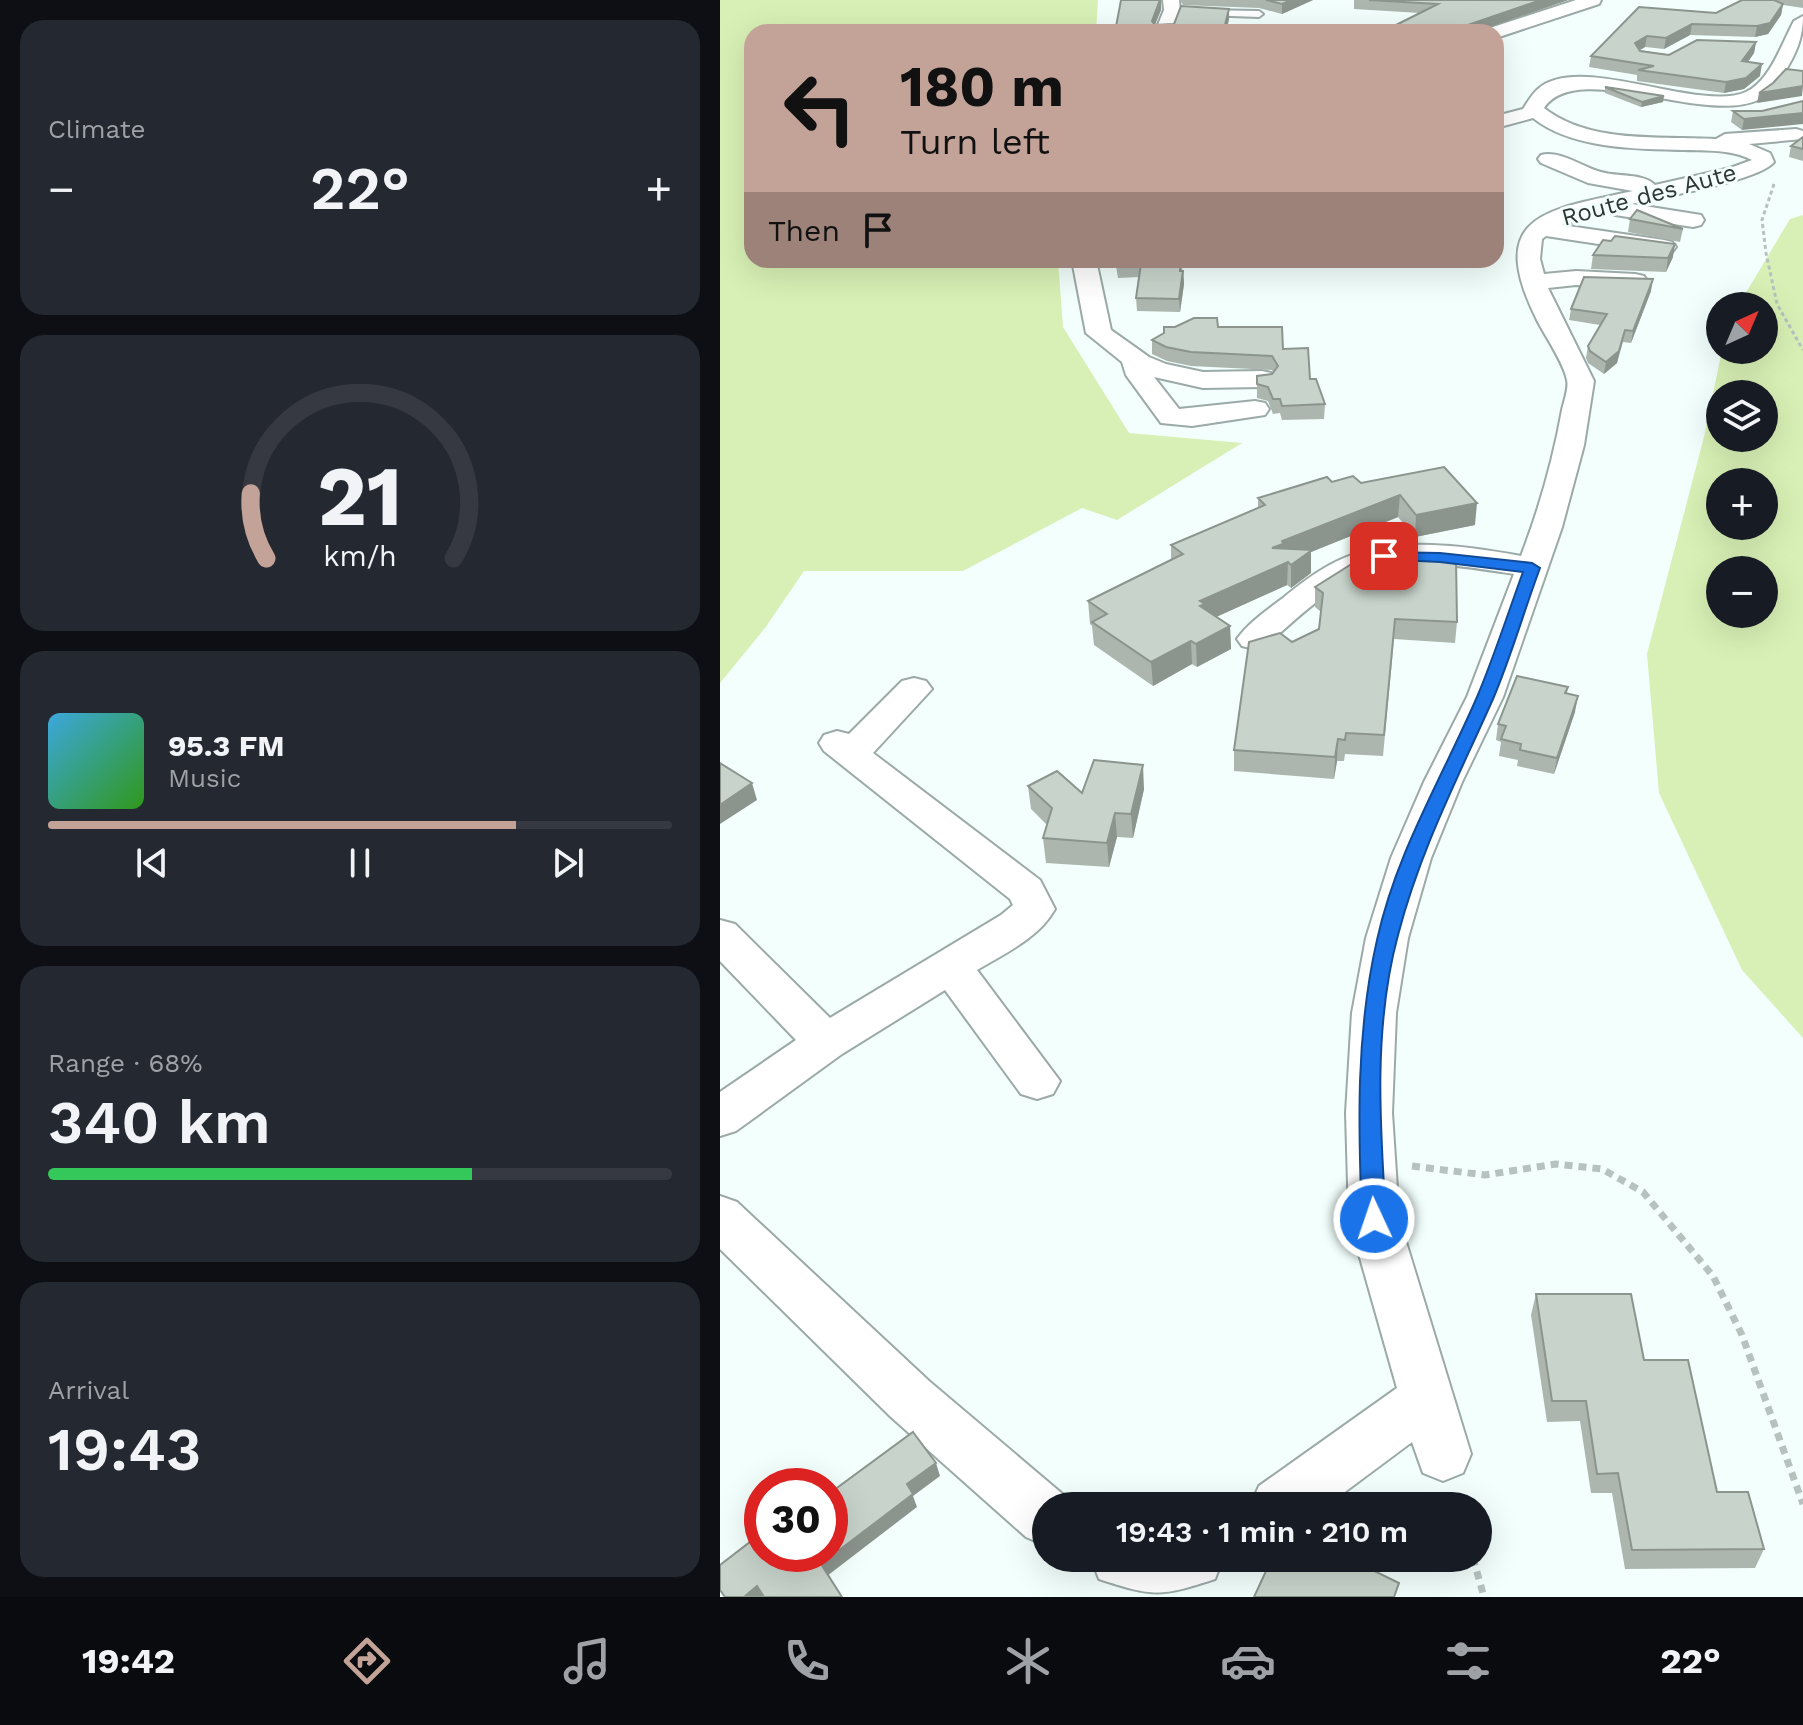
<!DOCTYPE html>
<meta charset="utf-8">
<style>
:root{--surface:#171b24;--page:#242831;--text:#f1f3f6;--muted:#9ea1a6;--line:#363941;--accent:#c3a398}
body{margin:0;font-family:"Work Sans",sans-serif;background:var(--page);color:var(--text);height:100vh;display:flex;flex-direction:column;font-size:30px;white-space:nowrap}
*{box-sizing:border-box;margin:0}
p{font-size:26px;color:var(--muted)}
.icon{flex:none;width:44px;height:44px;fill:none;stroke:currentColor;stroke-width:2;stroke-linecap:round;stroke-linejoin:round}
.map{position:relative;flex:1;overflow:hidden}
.details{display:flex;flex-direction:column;gap:20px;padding:20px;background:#0d0f14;width:720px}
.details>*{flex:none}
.top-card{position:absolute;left:24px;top:24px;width:760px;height:244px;border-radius:24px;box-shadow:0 8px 32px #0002;background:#c3a398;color:#111;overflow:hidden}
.needle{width:52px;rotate:44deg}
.buttons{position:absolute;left:986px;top:292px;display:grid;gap:16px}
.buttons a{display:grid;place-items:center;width:72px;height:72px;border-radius:50%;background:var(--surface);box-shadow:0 8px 32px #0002;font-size:40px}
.speed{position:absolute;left:24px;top:1468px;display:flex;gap:16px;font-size:40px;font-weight:700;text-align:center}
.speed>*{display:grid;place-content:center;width:104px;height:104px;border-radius:50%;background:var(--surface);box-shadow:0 8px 32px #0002;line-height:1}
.speed .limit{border:12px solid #d22;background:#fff;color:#111}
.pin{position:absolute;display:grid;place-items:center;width:68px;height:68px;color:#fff;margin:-34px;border-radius:16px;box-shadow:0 4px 12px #0006}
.me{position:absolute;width:88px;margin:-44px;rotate:357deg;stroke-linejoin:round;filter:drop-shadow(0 0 6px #0008)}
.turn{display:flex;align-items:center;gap:28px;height:168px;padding:0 24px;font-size:36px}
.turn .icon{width:104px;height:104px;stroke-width:2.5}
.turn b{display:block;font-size:56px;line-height:68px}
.then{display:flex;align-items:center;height:76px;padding:0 24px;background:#0003;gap:16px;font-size:30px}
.big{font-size:60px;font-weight:600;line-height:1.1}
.details .card{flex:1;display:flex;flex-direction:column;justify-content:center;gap:12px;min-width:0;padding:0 28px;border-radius:24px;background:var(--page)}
.details .dial{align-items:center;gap:0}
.dial svg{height:208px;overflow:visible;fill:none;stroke:var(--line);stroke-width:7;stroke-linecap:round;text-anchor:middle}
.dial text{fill:var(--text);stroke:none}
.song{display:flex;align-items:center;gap:24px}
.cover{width:96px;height:96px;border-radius:12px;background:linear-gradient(135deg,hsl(200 70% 55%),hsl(110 70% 35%))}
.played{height:8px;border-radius:4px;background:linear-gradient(90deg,var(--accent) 75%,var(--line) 75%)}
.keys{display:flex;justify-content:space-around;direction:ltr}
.heat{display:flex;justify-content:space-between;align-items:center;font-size:44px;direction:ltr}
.charge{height:12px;border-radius:6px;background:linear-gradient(90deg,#34c759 68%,var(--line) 0)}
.trip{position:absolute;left:312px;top:1492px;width:460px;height:80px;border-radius:40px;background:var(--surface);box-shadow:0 8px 32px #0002;font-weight:600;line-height:80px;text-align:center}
.tabs{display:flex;height:128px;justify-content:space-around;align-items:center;background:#090b0e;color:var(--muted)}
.tabs .icon{width:56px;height:56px}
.tabs .current{color:var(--accent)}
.tabs b{font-size:36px;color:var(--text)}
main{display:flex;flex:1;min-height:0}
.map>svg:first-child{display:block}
.green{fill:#d8f0b5;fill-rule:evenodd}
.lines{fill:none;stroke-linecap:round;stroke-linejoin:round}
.lane-casing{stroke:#9baaa7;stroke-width:4}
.street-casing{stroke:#9baaa7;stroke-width:4}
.path-far1{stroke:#b7c2bf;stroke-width:3;stroke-dasharray:4 3;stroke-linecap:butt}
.path{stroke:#b7c2bf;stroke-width:7;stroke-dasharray:8 6;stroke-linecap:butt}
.lane{fill:#fff;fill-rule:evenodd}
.street{fill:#fff;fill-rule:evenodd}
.wall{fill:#acb6af}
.shaded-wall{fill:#8c948e}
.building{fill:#c8d4cb;stroke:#8c948e;stroke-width:2}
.route{fill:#1a73e8;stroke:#114b97;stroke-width:2}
.labels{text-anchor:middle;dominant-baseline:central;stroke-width:6;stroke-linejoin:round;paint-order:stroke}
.far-street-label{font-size:24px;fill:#2f3634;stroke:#f2fffc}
</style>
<main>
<section class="details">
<div class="card"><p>Climate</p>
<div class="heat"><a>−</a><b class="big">22°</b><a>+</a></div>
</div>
<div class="card dial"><svg viewBox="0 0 100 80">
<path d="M14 69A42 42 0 1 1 86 69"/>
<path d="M14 69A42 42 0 0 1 8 44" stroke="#c3a398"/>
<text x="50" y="56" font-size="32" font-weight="700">21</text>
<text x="50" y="72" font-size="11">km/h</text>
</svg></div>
<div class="card">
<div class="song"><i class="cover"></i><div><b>95.3 FM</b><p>Music</p></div></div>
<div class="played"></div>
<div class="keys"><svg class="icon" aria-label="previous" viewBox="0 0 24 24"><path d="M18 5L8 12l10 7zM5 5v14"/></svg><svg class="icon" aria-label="pause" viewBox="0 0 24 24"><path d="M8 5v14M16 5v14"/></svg><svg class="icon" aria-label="next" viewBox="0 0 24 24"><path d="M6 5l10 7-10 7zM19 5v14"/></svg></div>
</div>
<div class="card"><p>Range · 68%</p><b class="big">340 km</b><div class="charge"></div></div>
<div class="card"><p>Arrival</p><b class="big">19:43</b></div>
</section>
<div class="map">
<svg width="1083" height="1597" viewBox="0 0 1083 1597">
<rect width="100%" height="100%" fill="#f2fffc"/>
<!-- green -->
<g class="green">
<polygon points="0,0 378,0 376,32 32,32 32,260 338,260 343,327 409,433 522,443 397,520 362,508 243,571 84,571 45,628 0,683"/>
<path d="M1083 215V1038L1022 970 939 793 927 654 984 437 1002 350H1044V306H1018L1070 219ZM1000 394H1044V438H1000ZM1000 482H1044V526H1000ZM1000 570H1044V614H1000Z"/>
</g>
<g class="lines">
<!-- lane casing -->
<g class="lane-casing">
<polygon id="lane" points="480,10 539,11 543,14 539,17 483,15"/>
</g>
<!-- street casing -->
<g class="street-casing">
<g id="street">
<polygon points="443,0 459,0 460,10 453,32 435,32 444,10"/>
<polygon points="856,0 881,0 879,4 782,36 776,37 776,32 767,32 770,28"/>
<path d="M1083 16C1083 38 1076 54 1064 73 1057 83 1049 95 1038 100 982 125 857 59 824 108 870 144 940 136 996 139L1005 134 1076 129 1083 131V139L1029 144 1050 153 1054 162C1039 181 940 197 912 204L981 215 984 220 981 225 973 227 895 215 885 210 842 225 944 240 952 242 956 247 952 252 944 254 826 236 822 239 820 259 824 274 856 271 915 274 924 276 927 281 924 286 915 288 856 285 828 288 874 381 864 445 842 527 783 697 742 782 711 858 688 938 676 1013 672 1113 679 1219 751 1454 743 1473 723 1481 703 1473 692 1442 606 1506H530L539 1486 677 1388 629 1219 626 1113 632 1013 646 938 671 858 704 782 747 697 794 574C754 568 684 555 645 572 609 588 575 619 546 646L534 649 522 646 517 639C528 623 547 610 563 598 581 583 602 567 624 558 677 536 746 546 801 556 819 509 833 460 842 410 844 401 849 388 847 380 844 363 825 336 817 320 764 214 827 210 913 191L868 183 821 163 818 159 821 155C840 150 862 167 881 172 897 177 924 173 935 185L1010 168 1032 160C1011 149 987 151 964 150 916 149 852 149 813 118L776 128V116L803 109C807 103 812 94 818 89 859 52 979 113 1026 92 1050 81 1062 43 1074 21Z"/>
<polygon points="352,260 376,260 391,330 429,357 446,364 483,372 542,371 551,373 555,379 551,385 542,387 483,388 434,377 459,409 535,401 545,403 549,409 545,415 472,426 441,423 406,375 402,362 366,333"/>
<path d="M194 678 206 681 212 689 153 753 320 880 335 909C319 938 285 953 257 970L340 1081 333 1094 317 1099 301 1094 225 990 122 1054 16 1131 0 1136V1092L76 1040 0 961V920L15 924 110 1018 281 915 293 905 290 899 104 751 99 743 104 735 117 731 129 734 182 681Z"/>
<polygon points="0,1196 17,1202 209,1381 346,1497 350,1506 326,1506 326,1546 306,1537 171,1417 0,1249"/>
<path d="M371 1558H503L495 1579C440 1597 434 1597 379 1579Z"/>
</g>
</g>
<!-- path-far1 -->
<polyline class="path-far1" points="1054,184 1042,220 1046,253 1057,304 1083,350"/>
<!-- path -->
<g class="path">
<polyline points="692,1166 765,1175 836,1164 882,1169 923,1192 993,1276 1022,1335 1083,1504"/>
<polyline points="735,1494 738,1506"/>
<polyline points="753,1558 764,1597"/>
</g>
<!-- lane -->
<use href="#lane" class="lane"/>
<!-- street -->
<use href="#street" class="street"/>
</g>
<!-- wall -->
<g class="wall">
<polygon points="441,0 441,10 435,25 454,24 509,19 506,32 395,32"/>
<polygon points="460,0 593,0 562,14 539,8 463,5"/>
<polygon points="634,0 848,0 755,32 662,32 700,13 634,9"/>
<polygon points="1022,0 1083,0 1083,8 1063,5 1061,15 1048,34 1035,37 970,35 944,49 925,47 920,50 949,55 1036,42 1034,53 1028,62 1040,76 1024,89 1004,93 917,81 917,75 869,67 871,56 996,13"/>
<polygon points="885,87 943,102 921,107 885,93"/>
<polygon points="1013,111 1042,111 1022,130 1011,122"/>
<polygon points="1083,137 1083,161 1069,157 1071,146"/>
<polygon points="910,219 963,229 960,242 908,232"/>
<polygon points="873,255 953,257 946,272 871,269"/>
<polygon points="395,260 463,260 462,271 463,271 464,284 460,312 417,311 416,298 419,277 398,278"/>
<polygon points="931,291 911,343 903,342 897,363 884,374 868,363 866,358 868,346 880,325 849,320 851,309"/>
<polygon points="498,327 563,349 590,379 605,404 604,419 562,420 560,413 553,414 548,401 537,398 537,376 552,374 553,372 552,370 471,366 447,361 432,354 432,340"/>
<polygon points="724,467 755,525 695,537 678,517 591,552 591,573 571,588 567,585 496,617 510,626 511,649 477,667 472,664 433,686 374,645 372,626 370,624 368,601 451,560 451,545 538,508 538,498 612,482 641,483"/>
<polygon points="595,587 737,622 735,643 674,639 663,756 625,754 624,761 617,761 614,779 514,771 514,750 572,642 599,629 601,612 595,607"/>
<polygon points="848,687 847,693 855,712 834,774 797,766 798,760 779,756 781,742 776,740 778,724"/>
<polygon points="308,786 362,793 424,789 413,838 397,837 389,867 326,863 323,838 327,825 311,809"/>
<polygon points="816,1294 924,1360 997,1492 1044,1549 1035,1568 905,1569 892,1493 871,1493 860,1421 827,1422 811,1315"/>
</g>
<!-- shaded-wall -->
<g class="shaded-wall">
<polygon points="441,0 441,10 432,31 432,21"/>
<polygon points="571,0 593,0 562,14 562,4"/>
<polygon points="821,0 848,0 755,32 732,32 733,30"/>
<polygon points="1063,4 1061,15 1048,34 1035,37 1037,26"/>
<polygon points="509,9 509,19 506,32 504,32"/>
<polygon points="972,24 970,35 944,49 946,38"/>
<polygon points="927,36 925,47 913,54 915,43"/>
<polygon points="1036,42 1034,53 1020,73 1022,61"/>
<polygon points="1042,64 1040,76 1024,89 1004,93 1006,82"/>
<polygon points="1083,86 1082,96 1037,103 1039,93"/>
<polygon points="944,96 943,102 921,107 922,102"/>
<polygon points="1083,113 1083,124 1022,130 1024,119"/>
<polygon points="955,244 953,257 946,272 948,258"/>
<polygon points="463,271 464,284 460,312 459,299"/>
<polygon points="933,279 931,291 911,343 913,331"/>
<polygon points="905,330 897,363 884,374 886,362"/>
<polygon points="680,495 678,517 591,552 591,573 571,588 571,565 568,562 567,585 485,622 480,629 480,601 562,541"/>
<polygon points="757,503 755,525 695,537 696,515"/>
<polygon points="510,626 511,649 477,667 476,644"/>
<polygon points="471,641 472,664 433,686 431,662"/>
<polygon points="858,696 855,712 834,774 837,758"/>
<polygon points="618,739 617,761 614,779 615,757"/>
<polygon points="423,765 424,789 413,838 411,814"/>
<polygon points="32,783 37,800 0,824 0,805"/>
<polygon points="395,813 397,837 389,867 387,843"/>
<polygon points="216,1463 220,1476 193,1496 197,1507 107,1576 101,1564 187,1484"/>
<polygon points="37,1586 43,1597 24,1597"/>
</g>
<!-- building -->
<g class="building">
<polygon points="401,0 440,0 432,21 435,25 454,24 461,6 509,9 504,29 493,29 492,32 395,32"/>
<polygon points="546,0 571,0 562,4"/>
<polygon points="649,0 821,0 733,30 734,32 662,32 718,4"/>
<polygon points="1022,0 1054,0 1063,4 1050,23 1037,26 972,24 946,38 927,36 915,43 920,51 949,55 977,40 1036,42 1022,61 1042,64 1026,78 1006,82 918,70 934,66 871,56 919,7 996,13"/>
<polygon points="1066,69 1083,71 1083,86 1039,93 1053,83"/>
<polygon points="885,87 892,88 944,96 922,102"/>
<polygon points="1083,101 1083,113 1024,119 1013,111 1042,111"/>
<polygon points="1083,137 1083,149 1071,146"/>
<polygon points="917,210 963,229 910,219"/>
<polygon points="895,236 955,244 948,258 873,255 883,240 891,241"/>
<polygon points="396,260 461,260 460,271 463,271 459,299 416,298 421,264 397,266"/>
<polygon points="864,277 933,279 913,331 905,330 899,351 886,362 870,351 868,346 887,314 851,309"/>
<polygon points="474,318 497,318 498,327 562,327 563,349 588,348 590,379 596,379 605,404 562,406 560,399 553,399 548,387 537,384 537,376 552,374 558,366 552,356 471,352 446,347 432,340 444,333 444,327 455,327"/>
<polygon points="724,467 757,503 696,515 680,495 562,541 563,544 552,548 592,550 571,565 568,562 480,601 485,604 480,606 510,626 476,644 471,641 431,662 372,622 387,614 368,601 463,554 451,545 545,505 538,498 607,477 612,482 633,476 641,483"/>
<polygon points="646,555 736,559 737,622 675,619 664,735 626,733 625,740 618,739 615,757 514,750 529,642 560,633 572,642 599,629 603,593 595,587"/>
<polygon points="797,676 848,687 845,693 858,696 837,758 800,750 801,744 781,739 786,726 778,724"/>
<polygon points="374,760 423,765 411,814 395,813 387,843 323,838 332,808 308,786 337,771 362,793"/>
<polygon points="0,763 32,783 0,805"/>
<polygon points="816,1294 911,1294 924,1360 968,1360 997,1492 1028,1492 1044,1549 912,1550 898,1473 877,1474 866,1401 832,1401"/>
<polygon points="193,1432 216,1463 187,1484 193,1494 101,1564 122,1597 44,1597 37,1586 24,1597 5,1597 0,1590 0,1565 30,1542 35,1548 42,1543 42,1554 110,1554 110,1493"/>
<polygon points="552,1558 628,1558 679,1583 674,1597 534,1597"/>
</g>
<!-- route -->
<path class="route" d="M664 552 720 553 812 563 820 568C804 611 791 657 773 699 737 780 701 848 678 935 653 1027 660 1126 666 1219L663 1226 654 1229 646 1226 642 1219C638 1125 636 1032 657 940 676 853 722 778 757 697 774 657 788 613 803 572L720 562 658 559V553Z"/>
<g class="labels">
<!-- far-street labels -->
<g class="far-street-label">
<text transform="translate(929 195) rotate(-15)">Route des Aute</text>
</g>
</g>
</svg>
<div class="buttons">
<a><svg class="needle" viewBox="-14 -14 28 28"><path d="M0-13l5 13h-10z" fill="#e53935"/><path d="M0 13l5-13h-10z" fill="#9ea1a6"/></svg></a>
<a><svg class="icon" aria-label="layers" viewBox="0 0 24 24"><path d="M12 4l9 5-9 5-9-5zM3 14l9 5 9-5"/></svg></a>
<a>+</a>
<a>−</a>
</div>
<div class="speed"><div class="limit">30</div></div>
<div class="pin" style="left:664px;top:556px;background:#d93025"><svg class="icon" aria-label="arrive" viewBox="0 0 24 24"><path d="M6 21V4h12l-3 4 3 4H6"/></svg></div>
<svg class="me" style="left:654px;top:1219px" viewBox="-20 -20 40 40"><circle r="17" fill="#1a73e8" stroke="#fff" stroke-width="3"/><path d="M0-11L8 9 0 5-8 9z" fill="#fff"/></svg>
<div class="trip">19:43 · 1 min · 210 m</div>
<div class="top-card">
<div class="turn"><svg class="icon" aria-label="left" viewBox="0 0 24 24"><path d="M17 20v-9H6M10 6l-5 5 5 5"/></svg><div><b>180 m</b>Turn left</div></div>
<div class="then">Then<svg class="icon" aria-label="arrive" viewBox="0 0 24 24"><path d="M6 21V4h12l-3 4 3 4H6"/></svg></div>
</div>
</div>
</main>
<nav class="tabs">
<b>19:42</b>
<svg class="icon current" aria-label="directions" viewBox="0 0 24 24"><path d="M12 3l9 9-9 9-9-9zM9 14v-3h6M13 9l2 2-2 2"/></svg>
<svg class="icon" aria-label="music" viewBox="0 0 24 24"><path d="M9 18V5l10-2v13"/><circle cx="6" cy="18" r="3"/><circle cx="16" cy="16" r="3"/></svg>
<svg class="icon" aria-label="phone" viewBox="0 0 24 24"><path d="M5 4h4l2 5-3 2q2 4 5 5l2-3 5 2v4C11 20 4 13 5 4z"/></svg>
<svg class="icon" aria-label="climate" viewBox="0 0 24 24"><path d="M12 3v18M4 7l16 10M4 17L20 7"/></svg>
<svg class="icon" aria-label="car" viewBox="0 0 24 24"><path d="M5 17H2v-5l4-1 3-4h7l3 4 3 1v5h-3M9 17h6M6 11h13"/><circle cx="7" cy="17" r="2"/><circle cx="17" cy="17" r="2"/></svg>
<svg class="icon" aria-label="filters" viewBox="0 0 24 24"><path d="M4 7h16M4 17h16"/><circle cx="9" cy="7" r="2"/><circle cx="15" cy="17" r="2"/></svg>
<b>22°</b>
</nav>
